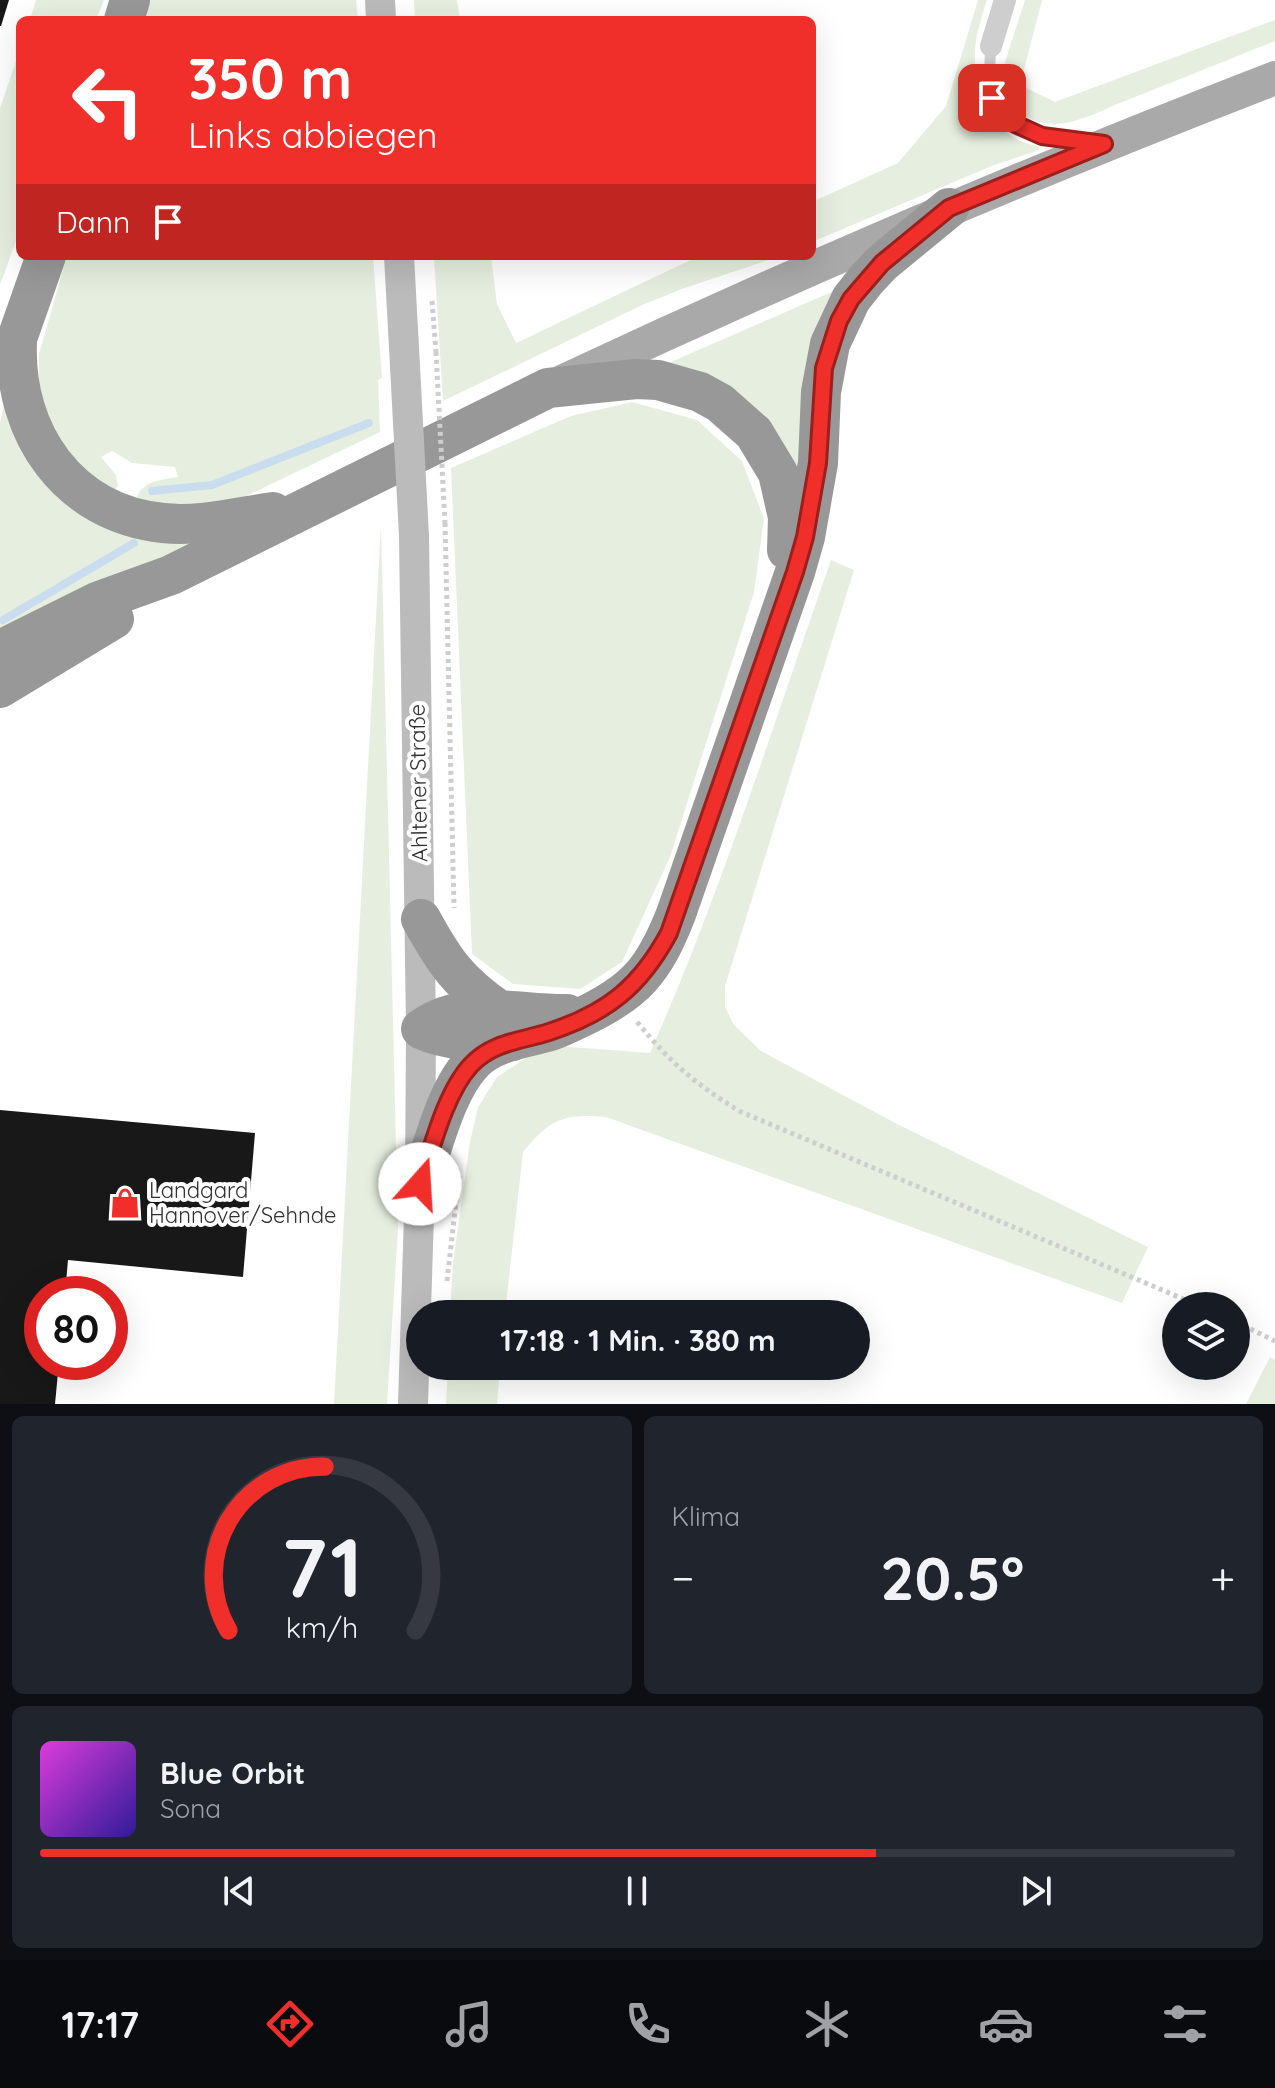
<!DOCTYPE html>
<html lang="de">
<meta charset="utf-8">
<style>
:root{--surface:#171b24;--page:#20242c;--text:#f1f3f6;--muted:#9ea1a6;--line:#363941;--accent:#f02f2b}
body{margin:0;font-family:Quicksand,sans-serif;background:var(--page);color:var(--text);height:100vh;display:flex;flex-direction:column;font-size:30px;white-space:nowrap}
*{box-sizing:border-box;margin:0}
p{font-size:26px;color:var(--muted)}
.icon{flex:none;width:44px;height:44px;fill:none;stroke:currentColor;stroke-width:2;stroke-linecap:round;stroke-linejoin:round}
.map{position:relative;height:1404px;overflow:hidden}
.drawer{display:flex;flex-direction:column;gap:12px;padding:12px;background:#0d0f14;flex:1}
.drawer>*{flex:none}
.banner{position:absolute;left:16px;top:16px;width:800px;height:244px;border-radius:12px;box-shadow:0 8px 32px #0002;background:#f02f2b;color:#fff;overflow:hidden}
.tools{position:absolute;left:1162px;top:1292px;display:grid;gap:16px}
.tools a{display:grid;place-items:center;width:88px;height:88px;border-radius:50%;background:var(--surface);box-shadow:0 8px 32px #0002;font-size:40px}
.speed{position:absolute;left:24px;top:1276px;display:flex;gap:16px;font-size:40px;font-weight:700;text-align:center}
.speed>*{display:grid;place-content:center;width:104px;height:104px;border-radius:50%;background:var(--surface);box-shadow:0 8px 32px #0002;line-height:1}
.speed .limit{border:12px solid #d22;background:#fff;color:#111}
.pin{position:absolute;display:grid;place-items:center;width:68px;height:68px;color:#fff;margin:-34px;border-radius:16px;box-shadow:0 4px 12px #0006}
.me{position:absolute;width:88px;margin:-44px;rotate:19deg;stroke-linejoin:round;filter:drop-shadow(0 0 6px #0008)}
.turn{display:flex;align-items:center;gap:28px;height:168px;padding:0 40px;font-size:36px}
.turn .icon{width:104px;height:104px;stroke-width:2.5}
.turn b{display:block;font-size:56px;line-height:68px}
.then{display:flex;align-items:center;height:76px;padding:0 40px;background:#0003;gap:16px;font-size:30px}
.big{font-size:60px;font-weight:800;line-height:1.1}
.drawer .tile{flex:1;display:flex;flex-direction:column;justify-content:center;gap:12px;min-width:0;padding:0 28px;border-radius:12px;background:var(--page)}
.drawer .dial{align-items:center;gap:0}
.dial svg{height:208px;overflow:visible;fill:none;stroke:var(--line);stroke-width:7;stroke-linecap:round;text-anchor:middle}
.dial text{fill:var(--text);stroke:none}
.song{display:flex;align-items:center;gap:24px}
.cover{width:96px;height:96px;border-radius:12px;background:linear-gradient(135deg,hsl(300 70% 55%),hsl(250 70% 35%))}
.played{height:8px;border-radius:4px;background:linear-gradient(90deg,var(--accent) 70%,var(--line) 70%)}
.keys{display:flex;justify-content:space-around;direction:ltr}
.heat{display:flex;justify-content:space-between;align-items:center;font-size:44px;direction:ltr}
.drawer .tiles{flex:1;display:grid;gap:12px;grid-template-columns:1fr 1fr}
.tile:last-child{grid-column:span 2}
.trip{position:absolute;left:406px;top:1300px;width:464px;height:80px;border-radius:40px;background:var(--surface);box-shadow:0 8px 32px #0002;font-weight:800;line-height:80px;text-align:center}
.dock{display:flex;height:128px;justify-content:space-around;align-items:center;background:#090b0e;color:var(--muted)}
.dock .icon{width:56px;height:56px}
.dock .current{color:var(--accent)}
.dock b{font-size:36px;color:var(--text)}
.map>svg:first-child{display:block}
.green{fill:#e6efdf}
.lines{fill:none;stroke-linecap:round;stroke-linejoin:round}
.stream{stroke:#caddef;stroke-width:8}
.building{fill:#181818}
.path{stroke:#cecece;stroke-width:5;stroke-dasharray:4 4;stroke-linecap:butt}
.lane{stroke:#cecece;stroke-width:11}
.street{stroke:#cecece;stroke-width:22}
.secondary{stroke:#bbb;stroke-width:30}
.primary{stroke:#a9a9a9;stroke-width:34}
.highway{stroke:#989898;stroke-width:40}
.path-bridge{stroke:#cecece;stroke-width:5;stroke-dasharray:4 4;stroke-linecap:butt}
.secondary-bridge{stroke:#bbb;stroke-width:30}
.route-casing{stroke:#9c1f1c;stroke-width:20}
.route{stroke:#f02f2b;stroke-width:14}
.labels{text-anchor:middle;dominant-baseline:central;stroke-width:8;stroke-linejoin:round;paint-order:stroke}
.street-label{font-size:22px;fill:#313131;stroke:#fff}
.poi-label{font-size:22px;fill:#313131;stroke:#fff;text-anchor:start}
</style>
<div class="map">
<svg width="1275" height="1404" viewBox="0 0 1275 1404">
<rect width="100%" height="100%" fill="#fff"/>
<!-- green -->
<g class="green">
<polygon points="36,0 104,0 96,20 30,20"/>
<polygon points="148,0 356,0 358,20 142,20"/>
<polygon points="414,0 457,0 460,20 415,20"/>
<path d="M978 0H987C982 15 976 34 975 50 973 92 992 139 1038 146L1040 150 994 165 812 242V202L898 163 946 106Z"/>
<path d="M1025 0H1042L1020 85 1055 102 1275 20V41C1225 61 1175 81 1125 101 1104 109 1077 124 1055 124 1026 124 1003 106 1000 77Z"/>
<polygon points="20,50 20,230 0,285 0,108"/>
<path d="M67 256H373L382 378 378 380 380 432 240 499 212 509 140 504 137 497C144 480 161 480 178 477L175 467 132 463 112 451 101 457 116 475 118 486 113 491 71 466 39 394V354Z"/>
<polygon points="434,256 491,256 497,304 516,343 699,256 780,256 682,289 640,306 443,401"/>
<path d="M843 287 803 500C795 480 789 455 779 436 754 390 702 382 657 368Z"/>
<polygon points="8,382 23,435 198,540 0,641 0,423"/>
<polygon points="632,402 697,420 742,461 764,519 754,592 670,857 622,962 580,989 513,984 472,954 451,468 571,416"/>
<polygon points="381,524 398,1229 387,1404 334,1404"/>
<path d="M831 560 854 570 725 986V1007L734 1025 761 1051 897 1124 1148 1247 1122 1303 606 1117C565 1113 549 1119 523 1152L505 1314H450L453 1262 470 1142 478 1107 497 1077 545 1045 650 1053C721 893 773 725 831 560Z"/>
<polygon points="1270,1357 1275,1360 1275,1404 1246,1404"/>
<polygon points="448,1366 500,1366 497,1404 446,1404"/>
</g>
<g class="lines">
<!-- stream -->
<g class="stream">
<polyline points="152,491 212,485 369,423"/>
<polyline points="3,620 134,543"/>
</g>
</g>
<!-- building -->
<g class="building">
<polygon points="0,0 9,0 1,26 0,26"/>
<polygon points="0,1110 255,1133 243,1277 68,1260 65,1294 42,1294 42,1362 59,1362 55,1404 0,1404"/>
</g>
<g class="lines">
<!-- path -->
<g class="path">
<polyline points="432,301 436,352"/>
<polyline points="445,523 454,908"/>
<path d="M637 1022C672 1064 693 1082 739 1111L1200 1306"/>
<polyline points="447,1281 459,1176"/>
<polyline points="1236,1322 1275,1341"/>
</g>
<!-- lane -->
<path class="lane" d="M991 46C983 125 1019 133 1088 142"/>
<!-- street -->
<polyline class="street" points="991,46 1005,0"/>
<!-- secondary -->
<g class="secondary">
<polyline points="380,0 381,20"/>
<polyline points="399,256 405,366"/>
<polyline points="413,1404 420,1184 421,1029 414,536"/>
</g>
<!-- primary -->
<path class="primary" d="M562 382C796 272 1034 171 1275 78"/>
<!-- highway -->
<g class="highway">
<polyline points="124,20 130,0"/>
<path d="M17 342C13 433 68 513 163 523 199 527 238 517 273 512"/>
<polyline points="7,367 46,256"/>
<polyline points="0,650 99,601 171,575 548,388 636,379 658,380 700,392 720,403 754,433 778,473 788,517 787,550"/>
<polyline points="0,688 114,619"/>
<path d="M421 919C444 961 458 982 499 1010"/>
<path d="M512 1041C481 1041 449 1042 421 1029 465 997 517 1015 567 1014"/>
<path d="M420 1184C433 1147 446 1089 474 1061 493 1042 522 1039 547 1032 558 1029 569 1023 580 1018 636 992 654 970 676 914L795 572 805 537 818 463 821 392 830 344 851 299 866 280 882 263 949 208"/>
</g>
<!-- path-bridge -->
<polyline class="path-bridge" points="436,352 445,523"/>
<!-- secondary-bridge -->
<polyline class="secondary-bridge" points="405,366 414,536"/>
</g>
<g class="lines">
<!-- route casing -->
<g class="route-casing">
<path id="route" d="M420 1184C432 1148 445 1093 471 1065 492 1042 521 1041 549 1032 607 1013 640 987 669 933L795 572 805 537 818 463 824 368 839 321 851 299 882 263 949 208 1104 144 1042 136 1011 122 992 98"/>
</g>
<!-- route -->
<use href="#route" class="route"/>
</g>
<!-- icons -->
<defs>
<g id="shop-bare" transform="scale(2.4)"><path d="M-5-2.5h2.3a2.7 3.5 0 0 1 5.4 0H5L5.5 6h-11ZM-1.5-2.5h3a1.5 2.3 0 0 0-3 0Z" fill="#f02f2b" stroke="#fff" stroke-width="2.5" paint-order="stroke"/></g>
</defs>
<g fill-rule="evenodd">
<use href="#shop-bare" x="125" y="1203"/>
</g>
<g class="labels">
<!-- street labels -->
<g class="street-label">
<text transform="translate(418 783) rotate(-91)">Ahltener Straße</text>
</g>
<!-- poi labels -->
<g class="poi-label">
<text x="149" y="1190">Landgard<tspan x="149" dy="25">Hannover/Sehnde</tspan></text>
</g>
</g>
</svg>
<div class="tools">
<a><svg class="icon" aria-label="layers" viewBox="0 0 24 24"><path d="M12 4l9 5-9 5-9-5zM3 14l9 5 9-5"/></svg></a>
</div>
<div class="speed"><div class="limit">80</div></div>
<div class="pin" style="left:992px;top:98px;background:#d93025"><svg class="icon" aria-label="arrive" viewBox="0 0 24 24"><path d="M6 21V4h12l-3 4 3 4H6"/></svg></div>
<svg class="me" style="left:420px;top:1184px" viewBox="-20 -20 40 40"><circle r="19" fill="#fff"/><path d="M0-13L10 11 0 6-10 11z" fill="#f02f2b"/></svg>
<div class="trip">17:18 · 1 Min. · 380 m</div>
<div class="banner">
<div class="turn"><svg class="icon" aria-label="left" viewBox="0 0 24 24"><path d="M17 20v-9H6M10 6l-5 5 5 5"/></svg><div><b>350 m</b>Links abbiegen</div></div>
<div class="then">Dann<svg class="icon" aria-label="arrive" viewBox="0 0 24 24"><path d="M6 21V4h12l-3 4 3 4H6"/></svg></div>
</div>
</div>
<section class="drawer">
<div class="tiles">
<div class="tile dial"><svg viewBox="0 0 100 80">
<path d="M14 69A42 42 0 1 1 86 69"/>
<path d="M14 69A42 42 0 0 1 51 6" stroke="#f02f2b"/>
<text x="50" y="56" font-size="32" font-weight="700">71</text>
<text x="50" y="72" font-size="11">km/h</text>
</svg></div>
<div class="tile"><p>Klima</p>
<div class="heat"><a>−</a><b class="big">20.5°</b><a>+</a></div>
</div>
<div class="tile">
<div class="song"><i class="cover"></i><div><b>Blue Orbit</b><p>Sona</p></div></div>
<div class="played"></div>
<div class="keys"><svg class="icon" aria-label="previous" viewBox="0 0 24 24"><path d="M18 5L8 12l10 7zM5 5v14"/></svg><svg class="icon" aria-label="pause" viewBox="0 0 24 24"><path d="M8 5v14M16 5v14"/></svg><svg class="icon" aria-label="next" viewBox="0 0 24 24"><path d="M6 5l10 7-10 7zM19 5v14"/></svg></div>
</div>
</div>
</section>
<nav class="dock">
<b>17:17</b>
<svg class="icon current" aria-label="directions" viewBox="0 0 24 24"><path d="M12 3l9 9-9 9-9-9zM9 14v-3h6M13 9l2 2-2 2"/></svg>
<svg class="icon" aria-label="music" viewBox="0 0 24 24"><path d="M9 18V5l10-2v13"/><circle cx="6" cy="18" r="3"/><circle cx="16" cy="16" r="3"/></svg>
<svg class="icon" aria-label="phone" viewBox="0 0 24 24"><path d="M5 4h4l2 5-3 2q2 4 5 5l2-3 5 2v4C11 20 4 13 5 4z"/></svg>
<svg class="icon" aria-label="climate" viewBox="0 0 24 24"><path d="M12 3v18M4 7l16 10M4 17L20 7"/></svg>
<svg class="icon" aria-label="car" viewBox="0 0 24 24"><path d="M5 17H2v-5l4-1 3-4h7l3 4 3 1v5h-3M9 17h6M6 11h13"/><circle cx="7" cy="17" r="2"/><circle cx="17" cy="17" r="2"/></svg>
<svg class="icon" aria-label="filters" viewBox="0 0 24 24"><path d="M4 7h16M4 17h16"/><circle cx="9" cy="7" r="2"/><circle cx="15" cy="17" r="2"/></svg>
</nav>
